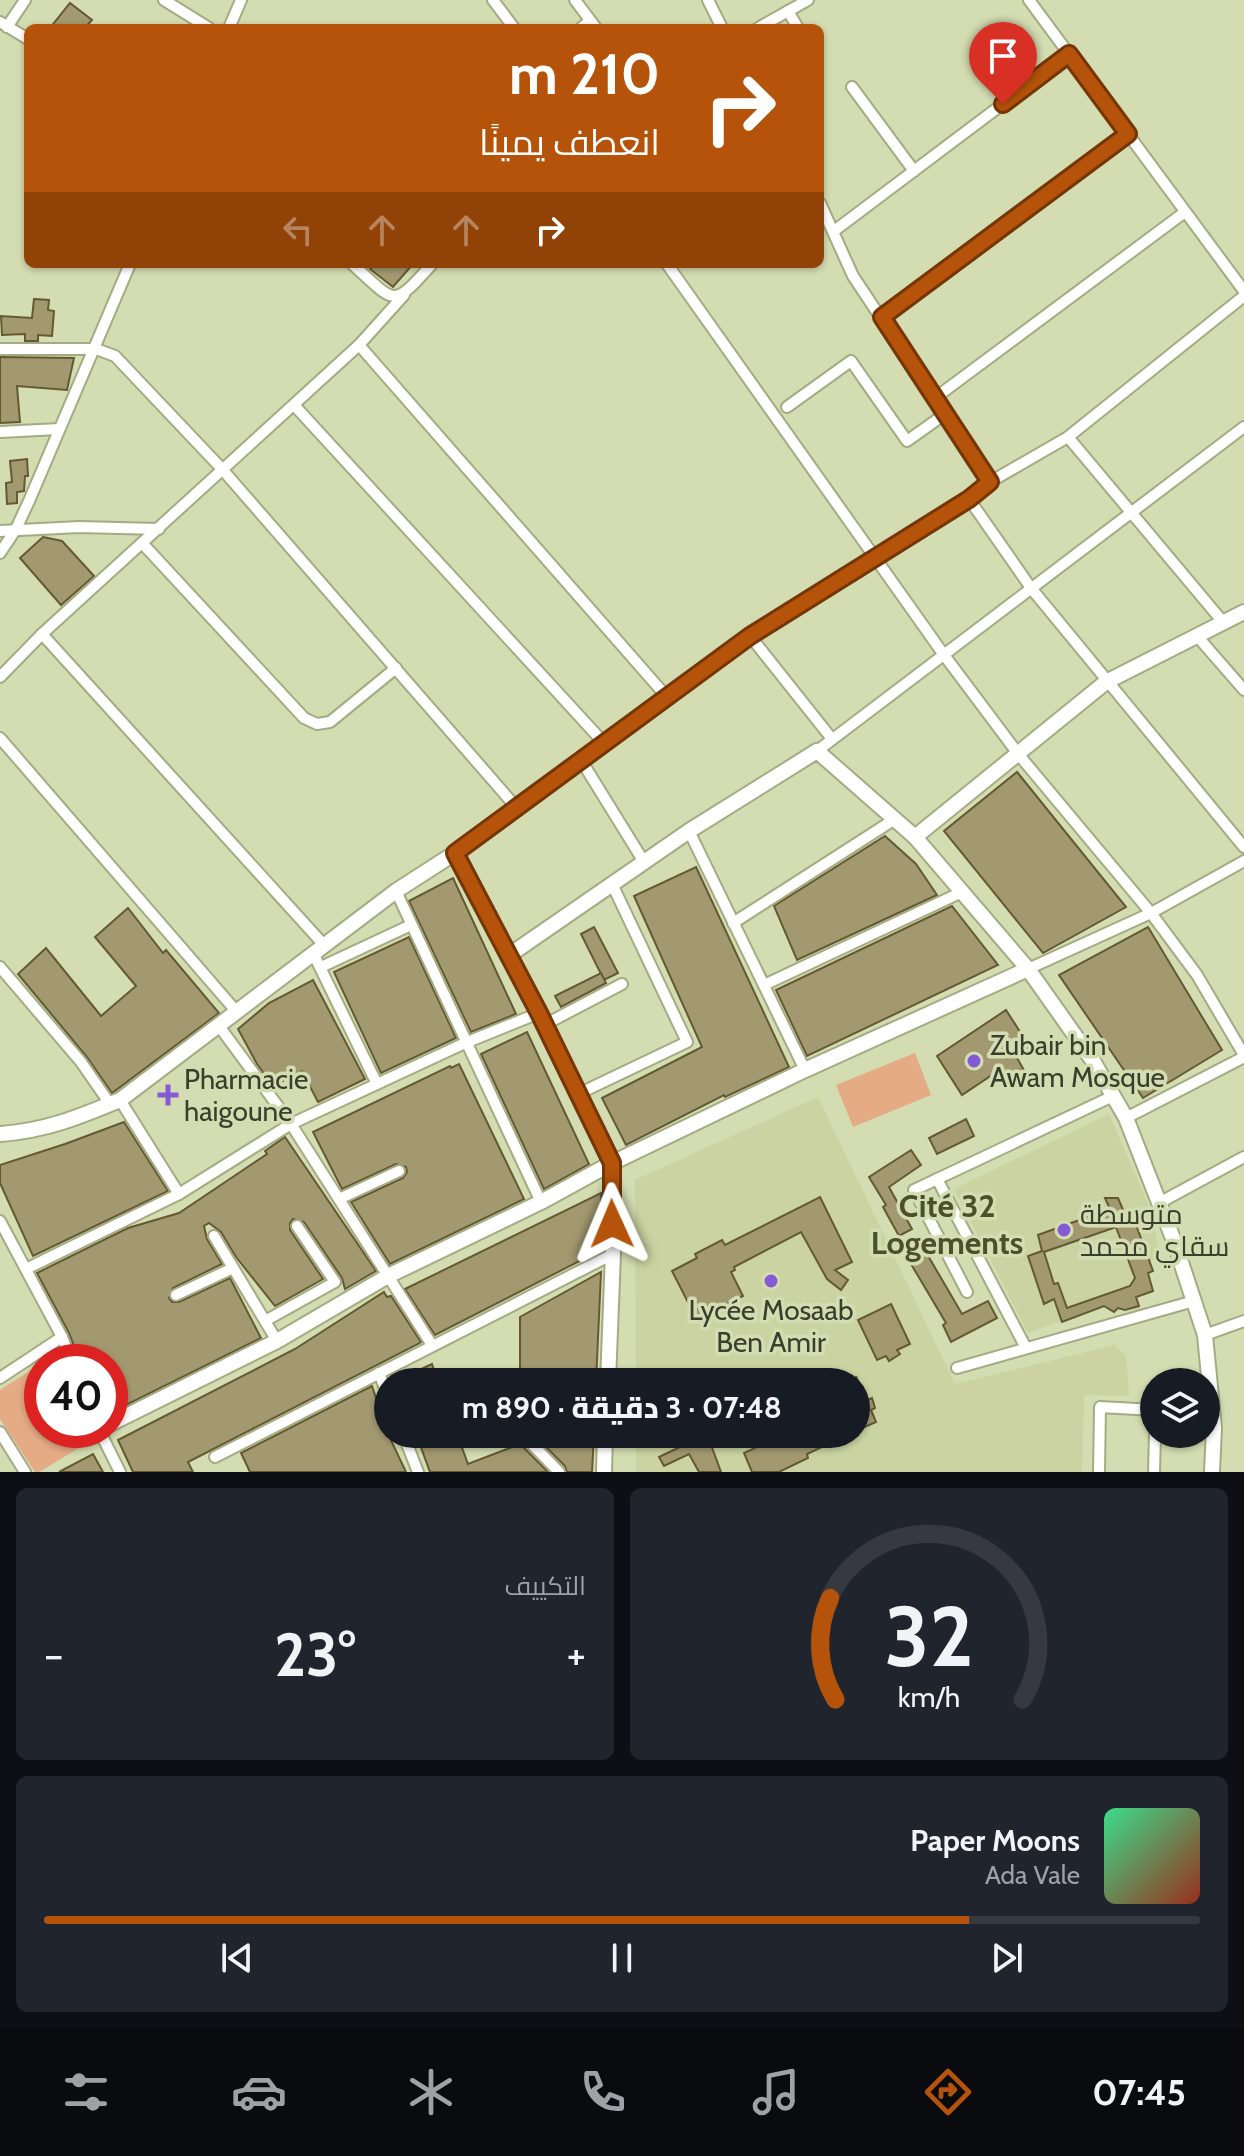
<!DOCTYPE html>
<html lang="ar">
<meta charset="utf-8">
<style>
:root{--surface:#171b24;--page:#20242c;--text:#f1f3f6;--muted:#9ea1a6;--line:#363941;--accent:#b45309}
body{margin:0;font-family:Cabin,Cairo,sans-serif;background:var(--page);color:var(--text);direction:rtl;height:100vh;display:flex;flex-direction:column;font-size:30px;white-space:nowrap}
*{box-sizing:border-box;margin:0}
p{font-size:26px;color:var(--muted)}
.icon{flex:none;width:44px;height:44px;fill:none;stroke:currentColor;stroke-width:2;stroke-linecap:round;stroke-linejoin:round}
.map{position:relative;height:1472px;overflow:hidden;direction:ltr}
.side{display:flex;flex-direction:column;gap:16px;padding:16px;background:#0d0f14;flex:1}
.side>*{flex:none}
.guide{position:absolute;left:24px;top:24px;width:800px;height:244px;border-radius:12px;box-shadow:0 2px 6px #0004;direction:rtl;background:#b45309;color:#fff;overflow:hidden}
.buttons{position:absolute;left:1140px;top:1368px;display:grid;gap:16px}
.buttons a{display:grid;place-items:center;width:80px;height:80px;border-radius:50%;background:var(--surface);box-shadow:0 2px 6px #0004;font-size:40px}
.speed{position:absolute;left:24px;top:1344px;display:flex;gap:16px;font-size:40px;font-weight:700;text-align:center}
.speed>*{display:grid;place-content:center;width:104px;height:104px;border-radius:50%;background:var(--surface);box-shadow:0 2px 6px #0004;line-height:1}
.speed .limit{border:12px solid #d22;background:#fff;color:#111}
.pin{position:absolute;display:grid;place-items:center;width:68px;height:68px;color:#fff;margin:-82px -34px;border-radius:50% 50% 50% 0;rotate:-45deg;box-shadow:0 0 8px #0007}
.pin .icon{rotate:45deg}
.me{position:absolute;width:88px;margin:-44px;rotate:359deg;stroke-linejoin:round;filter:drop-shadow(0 0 6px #0008)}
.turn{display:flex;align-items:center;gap:28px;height:168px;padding:0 32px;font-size:36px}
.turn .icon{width:104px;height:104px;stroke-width:2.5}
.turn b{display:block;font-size:56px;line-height:68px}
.lanes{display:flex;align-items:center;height:76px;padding:0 32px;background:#0003;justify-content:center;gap:40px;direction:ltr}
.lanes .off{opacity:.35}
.big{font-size:60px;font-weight:800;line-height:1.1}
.side .widget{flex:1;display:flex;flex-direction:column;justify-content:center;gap:12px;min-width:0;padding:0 28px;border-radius:12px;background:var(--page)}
.side .dial{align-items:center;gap:0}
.dial svg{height:208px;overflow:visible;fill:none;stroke:var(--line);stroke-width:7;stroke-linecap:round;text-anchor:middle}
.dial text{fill:var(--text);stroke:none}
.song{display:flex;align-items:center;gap:24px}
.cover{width:96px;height:96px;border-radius:12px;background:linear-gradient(135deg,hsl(150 70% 55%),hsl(10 70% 35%))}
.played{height:8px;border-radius:4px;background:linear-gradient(90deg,var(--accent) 80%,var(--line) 80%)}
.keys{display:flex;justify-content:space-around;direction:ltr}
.heat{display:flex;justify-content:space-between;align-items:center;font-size:44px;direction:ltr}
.side .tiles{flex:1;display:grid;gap:16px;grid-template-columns:1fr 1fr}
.widget:last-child{grid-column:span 2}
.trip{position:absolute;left:374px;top:1368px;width:496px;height:80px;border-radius:40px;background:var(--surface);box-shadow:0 2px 6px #0004;font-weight:800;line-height:80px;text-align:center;direction:rtl}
.tabs{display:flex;height:128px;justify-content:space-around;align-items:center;background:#090b0e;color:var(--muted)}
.tabs .icon{width:56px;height:56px}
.tabs .on{color:var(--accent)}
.tabs b{font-size:36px;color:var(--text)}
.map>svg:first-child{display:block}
.built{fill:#cad3a1}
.green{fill:#e4ab84}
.building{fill:#a39970;stroke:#635933;stroke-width:2;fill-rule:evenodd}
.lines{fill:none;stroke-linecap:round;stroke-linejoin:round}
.minor-casing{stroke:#a4ab82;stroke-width:14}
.tertiary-casing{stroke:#a4ab82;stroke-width:18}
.minor{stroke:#fff;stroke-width:10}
.tertiary{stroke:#fff;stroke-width:14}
.route-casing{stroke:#753606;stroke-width:20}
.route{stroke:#b45309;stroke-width:14}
.poi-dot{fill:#845bd5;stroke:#d4dcb1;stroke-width:3}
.labels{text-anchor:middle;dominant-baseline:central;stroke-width:7;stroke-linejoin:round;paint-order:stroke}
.poi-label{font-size:28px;fill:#3b3e2d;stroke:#d4dcb1;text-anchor:start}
.quarter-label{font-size:32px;font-weight:bold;fill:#4b502b;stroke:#d4dcb1}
</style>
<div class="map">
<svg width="1244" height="1472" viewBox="0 0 1244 1472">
<rect width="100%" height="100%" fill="#d4dcb1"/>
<!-- built -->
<g class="built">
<polygon points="818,1097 955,1384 1115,1345 1126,1356 1129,1396 1084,1395 1082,1472 636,1472 636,1434 856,1434 856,1382 636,1382 635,1180"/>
<polygon points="1109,1114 1148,1204 1161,1256 1150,1261 1153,1271 1148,1274 1153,1291 1136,1297 1140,1308 1138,1310 1118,1308 1112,1311 1107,1305 1028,1333 954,1189"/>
</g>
<!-- green -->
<g class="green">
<polygon points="915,1053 931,1095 853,1127 836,1085"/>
<polygon points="42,1363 42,1430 83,1430 89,1442 39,1472 35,1472 0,1419 0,1390"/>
</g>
<!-- building -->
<g class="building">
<polygon points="70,3 92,20 85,28 50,28"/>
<polygon points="375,264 413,264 393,287 370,269"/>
<polygon points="34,299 49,300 48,310 54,311 52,336 38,335 38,341 25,341 25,334 2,335 1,316 32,318"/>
<polygon points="0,357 74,358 67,390 17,386 20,422 0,423"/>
<polygon points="27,459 28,476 25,476 24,491 17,492 17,503 7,504 6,483 12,482 10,461"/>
<polygon points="43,537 62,541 94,576 61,605 20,558"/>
<polygon points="1017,772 1126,907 1043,953 944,831"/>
<polygon points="885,836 916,864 937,895 797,960 774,906"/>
<polygon points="696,867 789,1067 725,1097 724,1095 626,1145 602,1098 702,1047 634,896"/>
<polygon points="453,878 516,1014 471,1032 409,901"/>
<polygon points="952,906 998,965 807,1056 776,990"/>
<polygon points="128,908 163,953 166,950 219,1013 112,1093 87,1057 18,974 46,948 101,1016 136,986 95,937"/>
<polygon points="594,927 618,973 604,980 581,934"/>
<polygon points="1148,927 1222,1050 1143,1098 1059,975"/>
<polygon points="409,937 456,1038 381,1073 334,972"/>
<polygon points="601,973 606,983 561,1007 555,996"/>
<polygon points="313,980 365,1079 318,1102 302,1071 273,1086 257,1064 238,1029 269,1003"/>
<polygon points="1006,1010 1031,1049 1017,1058 1029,1079 1013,1089 1001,1069 962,1095 937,1056"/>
<polygon points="527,1032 589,1164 544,1189 481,1054"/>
<polygon points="459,1064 524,1199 390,1264 351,1202 403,1178 407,1172 406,1167 396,1164 342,1189 313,1132 450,1066 451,1068"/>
<polygon points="966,1119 974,1136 937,1154 929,1138"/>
<polygon points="124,1122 168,1191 33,1256 0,1183 0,1165 65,1144"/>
<polygon points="285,1137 376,1271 345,1289 342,1278 304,1222 293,1219 290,1223 290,1230 323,1279 275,1306 236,1257 221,1232 209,1223 204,1226 207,1239 222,1264 173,1288 169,1298 172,1302 179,1302 230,1278 261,1338 110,1413 110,1362 80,1362 69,1333 37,1273 128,1228 179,1213 267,1154 265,1151"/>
<polygon points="911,1150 921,1165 889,1187 912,1229 899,1236 883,1207 886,1205 869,1177"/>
<polygon points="601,1193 601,1250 435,1335 405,1289"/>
<polygon points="820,1197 852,1262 835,1270 848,1280 841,1290 827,1279 801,1232 734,1267 735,1270 731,1272 743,1296 697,1320 672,1271 697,1258 695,1254 722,1240 725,1245"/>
<path d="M1105 1198H1118L1129 1224 1135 1222 1153 1271 1148 1273 1153 1291 1136 1297 1139 1306 1125 1310 1118 1308 1114 1312 1104 1306 1062 1322 1054 1299 1044 1304 1028 1256 1042 1251 1038 1235 1110 1209ZM1116 1227 1135 1278 1130 1286 1067 1308 1058 1283 1054 1284 1044 1252Z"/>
<polygon points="927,1254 962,1314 988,1301 997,1318 951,1342 943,1325 946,1323 911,1264"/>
<polygon points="601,1272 596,1382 520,1382 520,1317"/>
<polygon points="384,1292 387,1297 391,1296 421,1342 418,1344 188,1462 193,1472 133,1472 118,1440 295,1349"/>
<polygon points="891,1304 910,1344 897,1350 900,1354 889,1361 886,1356 877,1360 858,1320"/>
<polygon points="432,1364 438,1382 394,1382"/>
<polygon points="856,1376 866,1401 872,1398 875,1408 871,1410 876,1422 856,1431"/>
<polygon points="372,1386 388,1434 406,1472 250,1472 241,1453"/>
<polygon points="416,1434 457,1434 468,1464 520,1444 548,1472 430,1472"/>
<polygon points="533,1434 594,1434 592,1472 567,1472 565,1466"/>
<polygon points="707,1434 721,1472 699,1472 689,1454 664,1466 659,1457"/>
<polygon points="785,1434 849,1434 807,1454 808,1458 779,1472 752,1472 744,1453"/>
<polygon points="93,1454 103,1472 59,1472"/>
</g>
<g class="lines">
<!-- minor casing -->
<g class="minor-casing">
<g id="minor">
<polyline points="164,0 209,28"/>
<polyline points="493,0 514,28"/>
<polyline points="575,0 596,28"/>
<polyline points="708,0 722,28"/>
<polyline points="1029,0 1244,291"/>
<polyline points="788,11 798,28"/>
<polyline points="0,22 28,39"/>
<polyline points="7,27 25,0"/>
<polyline points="229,28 241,0"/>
<polyline points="581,28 590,21"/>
<polyline points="758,28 808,0"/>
<polyline points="852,87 914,171"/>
<polyline points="820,203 853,276 990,482"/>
<polyline points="834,231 1069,54"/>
<path d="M352 264C396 303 391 310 432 264"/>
<polyline points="667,264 944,655 1019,755 1151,913 1197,975 1244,1055"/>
<polyline points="882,317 1128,134"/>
<polyline points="359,345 666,696"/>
<polyline points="0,349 96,349 115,356 222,469 516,807"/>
<polyline points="935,398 1185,212"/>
<polyline points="294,405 604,743"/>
<polyline points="787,407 851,361 907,441 945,414"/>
<polyline points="0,432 59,429"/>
<polyline points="1068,437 1223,622"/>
<polyline points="969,499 1031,588 1244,847"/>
<polyline points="0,531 79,527 159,529"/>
<polyline points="143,544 304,718 317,724 330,722 396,668"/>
<polyline points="0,553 16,529 29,501 130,264"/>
<polyline points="42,634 324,945"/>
<polyline points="750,636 832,739"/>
<polyline points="1197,636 1244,690"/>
<polyline points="0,677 42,634 359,345 404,295"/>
<polyline points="0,738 236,1011"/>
<polyline points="817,751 1244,427"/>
<polyline points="581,760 644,862"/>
<polyline points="689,831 805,1070"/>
<polyline points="455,853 750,636 969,499 990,482 1068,437 1244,296"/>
<polyline points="396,891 541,1202"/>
<polyline points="733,923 895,819"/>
<polyline points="313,953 377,1084"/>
<polyline points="0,967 81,1062 110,1104"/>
<polyline points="321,967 411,925"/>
<polyline points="1028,969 1151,913 1244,861"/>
<polyline points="764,985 962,892"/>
<polyline points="544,1025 622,984"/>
<polyline points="219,1026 291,1124 432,1345"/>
<polyline points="578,1094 687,1042 612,884"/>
<polyline points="120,1100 179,1194"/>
<polyline points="1126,1118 1244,1057"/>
<polyline points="937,1179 1026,1348"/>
<polyline points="339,1199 399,1171"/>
<polyline points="1159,1203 1244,1157"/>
<polyline points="0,1221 62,1337 72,1362"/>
<polyline points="214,1236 277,1341"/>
<polyline points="26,1269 179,1194 291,1124 465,1043 539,1013"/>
<polyline points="967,1292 914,1190 1113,1096"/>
<polyline points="176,1295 233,1268"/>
<polyline points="265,1321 335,1282 297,1226"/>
<polyline points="1205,1335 1244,1321"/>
<polyline points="957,1368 1194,1301"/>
<polyline points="379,1373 388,1396"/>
<polyline points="0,1378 62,1337"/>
<polyline points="99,1430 120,1472"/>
<polyline points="0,1432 25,1472"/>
<polyline points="403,1434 418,1472"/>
<polyline points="524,1436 559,1472"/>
<polyline points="215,1457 613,1254"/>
<polyline points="1099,1472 1100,1407 1154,1410"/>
<polyline points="1154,1472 1155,1434"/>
</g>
</g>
<!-- tertiary casing -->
<g class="tertiary-casing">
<g id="tertiary">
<polyline points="915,837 1106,682 1244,612"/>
<polyline points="508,956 689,831 817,751 915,837 1028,969 1093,1061 1126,1118 1174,1241 1205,1335 1214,1428 1212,1472"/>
<path d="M0 1134C45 1131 79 1117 120 1100L396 891 455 853 539 1013 612 1163 613 1254 608 1382"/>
<polyline points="110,1424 277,1341 388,1276 541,1202 612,1163 805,1070 1028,969"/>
<polyline points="604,1472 605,1434"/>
</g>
</g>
<!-- minor -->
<use href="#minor" class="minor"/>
<!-- tertiary -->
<use href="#tertiary" class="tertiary"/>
</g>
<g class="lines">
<!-- route casing -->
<g class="route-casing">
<polyline id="route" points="612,1224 612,1163 539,1013 455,853 750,636 969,499 990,482 882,317 1128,134 1069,54 1003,104"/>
</g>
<!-- route -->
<use href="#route" class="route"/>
</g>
<!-- markers -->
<g class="poi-dot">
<circle cx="974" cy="1061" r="8"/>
<path d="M164 1083h8v8h8v8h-8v8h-8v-8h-8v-8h8z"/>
<circle cx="1064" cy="1230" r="8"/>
<circle cx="771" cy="1281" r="8"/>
</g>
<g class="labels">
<!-- poi labels -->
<g class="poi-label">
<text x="990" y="1045">Zubair bin<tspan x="990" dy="32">Awam Mosque</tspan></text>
<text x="184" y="1079">Pharmacie<tspan x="184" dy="32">haigoune</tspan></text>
<text x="1080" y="1214">متوسطة<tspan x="1080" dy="32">سقاي محمد</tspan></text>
<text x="771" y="1310" text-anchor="middle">Lycée Mosaab<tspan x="771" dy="32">Ben Amir</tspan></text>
</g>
<!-- quarter labels -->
<g class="quarter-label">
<text x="947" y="1205">Cité 32<tspan x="947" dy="37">Logements</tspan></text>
</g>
</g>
</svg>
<div class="buttons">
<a><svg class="icon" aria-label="layers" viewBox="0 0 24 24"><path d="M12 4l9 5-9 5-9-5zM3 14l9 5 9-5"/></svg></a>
</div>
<div class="speed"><div class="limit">40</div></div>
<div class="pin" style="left:1003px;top:104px;background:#d93025"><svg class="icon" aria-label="arrive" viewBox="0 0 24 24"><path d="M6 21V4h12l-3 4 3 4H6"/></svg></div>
<svg class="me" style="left:612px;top:1224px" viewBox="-20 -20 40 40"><path d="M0-17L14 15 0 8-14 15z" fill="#b45309" stroke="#fff" stroke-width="4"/></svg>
<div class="trip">07:48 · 3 دقيقة · 890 m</div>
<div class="guide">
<div class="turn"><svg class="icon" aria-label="right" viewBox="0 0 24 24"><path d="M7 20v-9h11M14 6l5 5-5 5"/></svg><div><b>210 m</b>انعطف يمينًا</div></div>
<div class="lanes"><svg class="icon off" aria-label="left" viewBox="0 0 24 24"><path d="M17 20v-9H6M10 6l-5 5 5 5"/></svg><svg class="icon off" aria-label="ahead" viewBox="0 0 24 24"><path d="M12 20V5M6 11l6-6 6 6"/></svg><svg class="icon off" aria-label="ahead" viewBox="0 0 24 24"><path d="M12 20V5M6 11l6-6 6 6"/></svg><svg class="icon" aria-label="right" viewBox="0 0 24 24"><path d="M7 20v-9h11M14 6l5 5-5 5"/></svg></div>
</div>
</div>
<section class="side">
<div class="tiles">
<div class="widget dial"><svg viewBox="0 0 100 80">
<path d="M14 69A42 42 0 1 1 86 69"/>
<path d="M14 69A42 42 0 0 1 12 30" stroke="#b45309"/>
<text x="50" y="56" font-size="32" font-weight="700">32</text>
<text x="50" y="72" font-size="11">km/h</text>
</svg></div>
<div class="widget"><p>التكييف</p>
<div class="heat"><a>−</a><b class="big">23°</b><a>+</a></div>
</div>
<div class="widget">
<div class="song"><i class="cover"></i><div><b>Paper Moons</b><p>Ada Vale</p></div></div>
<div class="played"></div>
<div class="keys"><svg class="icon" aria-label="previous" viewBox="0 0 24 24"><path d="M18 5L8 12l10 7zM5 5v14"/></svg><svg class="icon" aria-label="pause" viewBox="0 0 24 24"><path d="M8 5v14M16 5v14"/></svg><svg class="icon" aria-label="next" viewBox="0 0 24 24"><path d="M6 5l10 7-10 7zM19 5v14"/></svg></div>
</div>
</div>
</section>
<nav class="tabs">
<b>07:45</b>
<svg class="icon on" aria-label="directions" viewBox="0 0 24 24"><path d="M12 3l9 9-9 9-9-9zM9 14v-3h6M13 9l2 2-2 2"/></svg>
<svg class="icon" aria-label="music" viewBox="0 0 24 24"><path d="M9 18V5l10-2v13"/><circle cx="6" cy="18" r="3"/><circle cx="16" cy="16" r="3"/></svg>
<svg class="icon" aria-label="phone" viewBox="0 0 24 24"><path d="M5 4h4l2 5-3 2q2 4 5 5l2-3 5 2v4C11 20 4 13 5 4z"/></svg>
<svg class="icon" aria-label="climate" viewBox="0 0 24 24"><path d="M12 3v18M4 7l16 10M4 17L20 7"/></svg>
<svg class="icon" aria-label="car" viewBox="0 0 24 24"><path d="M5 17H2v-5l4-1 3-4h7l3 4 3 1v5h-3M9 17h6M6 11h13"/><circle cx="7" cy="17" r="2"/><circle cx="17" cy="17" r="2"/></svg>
<svg class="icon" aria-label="filters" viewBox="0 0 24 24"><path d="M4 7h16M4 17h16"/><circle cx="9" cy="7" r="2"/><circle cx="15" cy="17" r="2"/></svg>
</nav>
